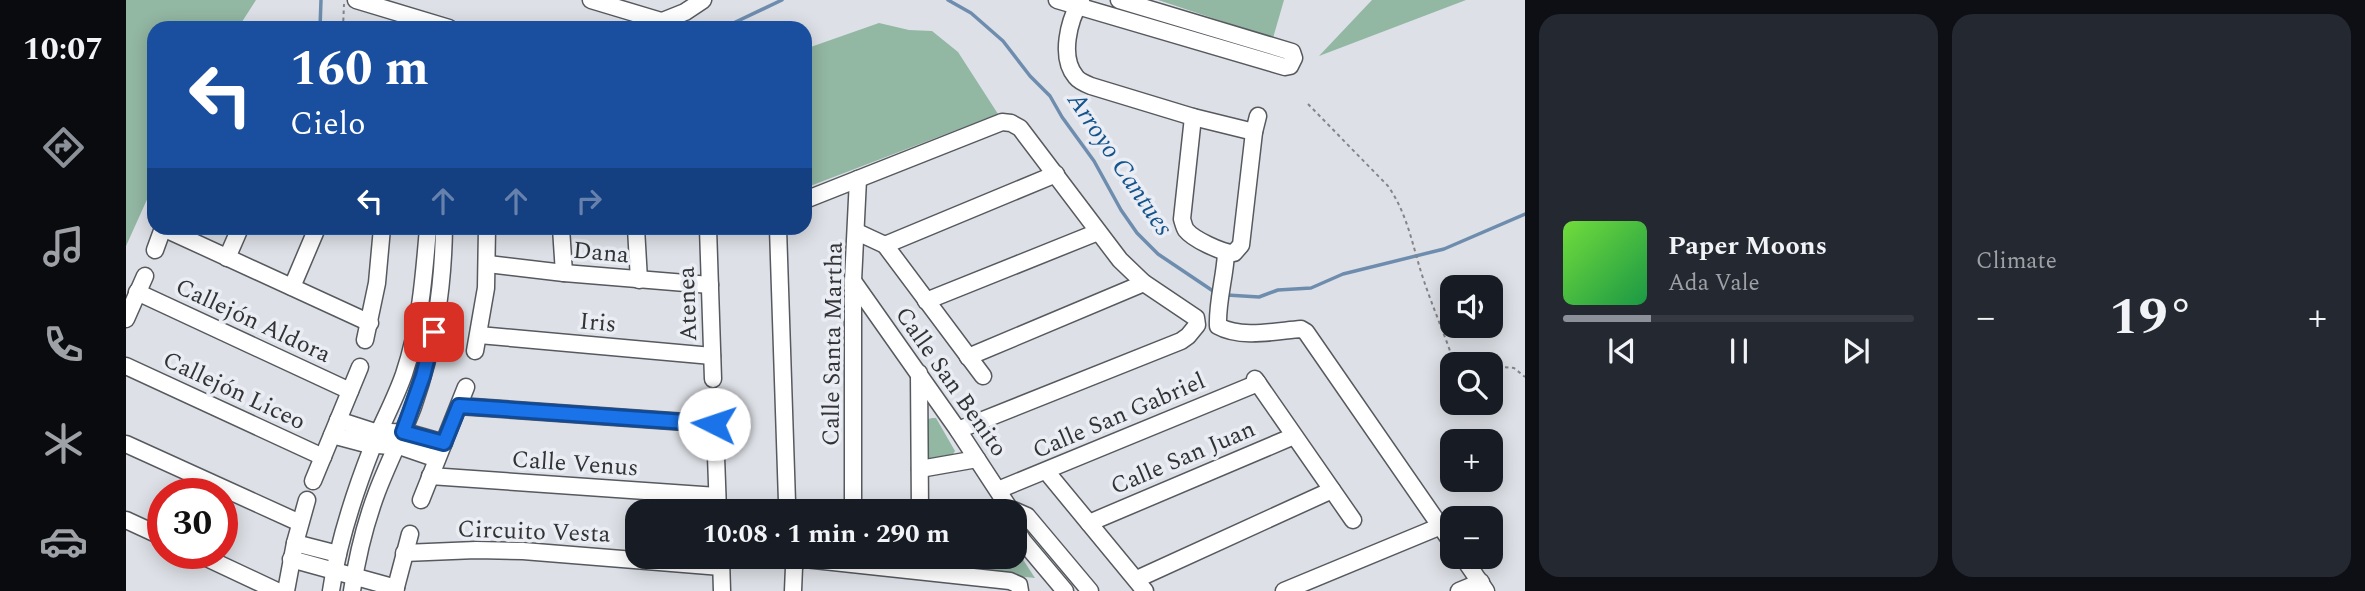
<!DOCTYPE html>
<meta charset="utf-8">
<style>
:root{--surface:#171b24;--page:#242831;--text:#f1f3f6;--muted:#9ea1a6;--line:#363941;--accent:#8c9099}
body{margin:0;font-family:Spectral,serif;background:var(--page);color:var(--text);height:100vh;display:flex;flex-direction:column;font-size:26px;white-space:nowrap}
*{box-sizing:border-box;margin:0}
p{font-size:23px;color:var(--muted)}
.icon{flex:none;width:38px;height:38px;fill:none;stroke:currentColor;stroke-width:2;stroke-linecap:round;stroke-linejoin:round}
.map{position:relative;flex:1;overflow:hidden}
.drawer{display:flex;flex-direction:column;gap:14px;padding:14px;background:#0d0f14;width:840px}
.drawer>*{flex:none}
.hud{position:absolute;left:21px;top:21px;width:665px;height:214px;border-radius:21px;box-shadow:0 4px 18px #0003;background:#1a4fa0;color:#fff;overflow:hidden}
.controls{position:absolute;left:1314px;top:275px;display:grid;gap:14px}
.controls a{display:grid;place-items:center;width:63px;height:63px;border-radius:14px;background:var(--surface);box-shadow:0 4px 18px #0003;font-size:35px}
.speed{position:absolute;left:21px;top:478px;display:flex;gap:14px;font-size:35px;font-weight:700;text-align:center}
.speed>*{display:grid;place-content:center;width:91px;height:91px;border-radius:50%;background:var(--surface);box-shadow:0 4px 18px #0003;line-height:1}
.speed .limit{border:10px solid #d22;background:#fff;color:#111}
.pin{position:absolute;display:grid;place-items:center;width:60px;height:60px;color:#fff;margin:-30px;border-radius:14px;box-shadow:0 4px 10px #0006}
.me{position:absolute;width:77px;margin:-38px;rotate:274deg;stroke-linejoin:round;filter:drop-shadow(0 0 5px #0008)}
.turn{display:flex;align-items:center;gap:24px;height:147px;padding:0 28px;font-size:32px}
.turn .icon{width:91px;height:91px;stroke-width:2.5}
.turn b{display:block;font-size:49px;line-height:60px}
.lanes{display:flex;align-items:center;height:66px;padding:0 28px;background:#0003;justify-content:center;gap:35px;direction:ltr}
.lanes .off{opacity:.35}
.big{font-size:52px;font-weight:700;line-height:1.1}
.drawer .tile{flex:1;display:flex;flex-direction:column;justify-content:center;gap:10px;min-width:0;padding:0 24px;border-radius:21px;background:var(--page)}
.song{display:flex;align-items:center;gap:21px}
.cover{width:84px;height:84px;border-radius:10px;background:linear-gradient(135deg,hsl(100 70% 55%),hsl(140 70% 35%))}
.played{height:7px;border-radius:4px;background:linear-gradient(90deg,var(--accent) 25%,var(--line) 25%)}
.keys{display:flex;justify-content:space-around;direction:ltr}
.heat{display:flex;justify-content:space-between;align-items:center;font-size:38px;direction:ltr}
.drawer .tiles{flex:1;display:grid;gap:14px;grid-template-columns:repeat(2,1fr)}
.trip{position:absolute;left:499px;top:499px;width:402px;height:70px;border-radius:21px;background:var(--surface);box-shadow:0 4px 18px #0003;font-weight:700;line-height:70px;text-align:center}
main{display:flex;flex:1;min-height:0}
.tab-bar{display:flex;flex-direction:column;width:126px;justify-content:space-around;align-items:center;background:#090b0e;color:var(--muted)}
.tab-bar .icon{width:49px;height:49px}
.tab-bar .selected{color:var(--accent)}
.tab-bar b{font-size:32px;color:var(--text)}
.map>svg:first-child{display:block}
.green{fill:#92b7a3}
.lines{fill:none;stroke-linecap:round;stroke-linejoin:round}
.stream{stroke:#6e8dae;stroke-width:3.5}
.minor-casing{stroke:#56595e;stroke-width:19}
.path{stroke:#838589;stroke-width:2;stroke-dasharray:3.5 3.5;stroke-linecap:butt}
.minor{stroke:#fff;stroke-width:16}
.route-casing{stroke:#114b97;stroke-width:18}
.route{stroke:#1a73e8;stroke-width:12}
.labels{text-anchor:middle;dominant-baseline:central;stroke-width:7;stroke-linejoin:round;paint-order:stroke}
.street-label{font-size:24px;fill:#323335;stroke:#eaedf3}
.water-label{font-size:26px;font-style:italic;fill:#14538c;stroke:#eaedf3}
</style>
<main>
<nav class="tab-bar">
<b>10:07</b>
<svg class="icon selected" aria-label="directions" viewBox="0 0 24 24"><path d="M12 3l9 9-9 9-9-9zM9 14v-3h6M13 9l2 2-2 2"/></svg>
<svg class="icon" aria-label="music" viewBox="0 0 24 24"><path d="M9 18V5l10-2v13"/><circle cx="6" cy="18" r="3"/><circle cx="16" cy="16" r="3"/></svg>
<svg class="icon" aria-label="phone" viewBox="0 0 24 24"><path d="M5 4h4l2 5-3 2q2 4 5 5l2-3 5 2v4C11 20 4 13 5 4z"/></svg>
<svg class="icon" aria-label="climate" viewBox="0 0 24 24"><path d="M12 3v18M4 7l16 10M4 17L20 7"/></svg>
<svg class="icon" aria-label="car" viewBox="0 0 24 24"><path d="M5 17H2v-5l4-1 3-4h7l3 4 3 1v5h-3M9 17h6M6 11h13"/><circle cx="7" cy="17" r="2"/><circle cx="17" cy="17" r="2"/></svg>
</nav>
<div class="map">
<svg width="1399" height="591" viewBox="0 0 1399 591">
<rect width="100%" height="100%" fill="#dde0e6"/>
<!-- green -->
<g class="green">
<polygon points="0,0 130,0 112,28 28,28 28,184 0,246"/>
<polygon points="1032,0 1158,0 1147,38"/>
<polygon points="1246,0 1340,0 1193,56"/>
<polygon points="753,23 783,30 806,31 832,52 872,114 679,188 679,49"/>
<polygon points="806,418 810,418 829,451 824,458 805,459 801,457 799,420"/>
<polygon points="880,556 896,558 909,578 704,557"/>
</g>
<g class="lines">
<!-- stream -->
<g class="stream">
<polyline points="822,0 845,13 877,41 904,76 924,96 936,117 968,161 995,210 1011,233 1032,254 1090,293"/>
<polyline points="194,28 195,0"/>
<polyline points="597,28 656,0"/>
<polyline points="1101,295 1133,297 1152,290 1185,288 1217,274 1318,249 1399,214"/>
</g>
<!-- minor casing -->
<g class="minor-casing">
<g id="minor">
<polyline points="230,0 323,28"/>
<polyline points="465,0 535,21"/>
<polyline points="931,0 1159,67 1164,66 1168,58 1166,52 993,0"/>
<path d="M955 0C943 20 933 57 950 77 953 81 960 84 965 86L1067 117 1128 132"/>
<polyline points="519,28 559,12 577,0"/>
<path d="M1067 117 1056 219C1057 222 1058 227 1060 230 1067 239 1096 253 1108 253L1115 245 1128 132 1132 116"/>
<polyline points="679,200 876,122 885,123 894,128 994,260 1018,283 1070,318 1071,325 1062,336 1055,341 832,430"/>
<polyline points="37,228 244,323"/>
<polyline points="435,228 438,273"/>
<polyline points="510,228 513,280"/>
<polyline points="582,228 587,379"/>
<polyline points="652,228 661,502 664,511"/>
<polyline points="731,232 759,245 857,376"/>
<polyline points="759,245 930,174"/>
<polyline points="29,250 37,228"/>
<path d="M1100 253C1099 277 1091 301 1092 326 1115 339 1150 331 1175 329L1180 332 1326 543"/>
<polyline points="101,258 114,228"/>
<polyline points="362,264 438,273 584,285"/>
<polyline points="727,281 832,430 885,511"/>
<polyline points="166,287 191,228"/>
<polyline points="11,292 224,391"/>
<polyline points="800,301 972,232"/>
<polyline points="0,319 19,276"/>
<polyline points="353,335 586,356"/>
<polyline points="239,340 251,283 256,228"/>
<polyline points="349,351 360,288 361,228"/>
<polyline points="842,357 1018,283"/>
<polyline points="0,366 197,457"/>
<polyline points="793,373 794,511"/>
<polyline points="1129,379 1227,520"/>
<polyline points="588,401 592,511"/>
<polyline points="333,406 588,424"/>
<polyline points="212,420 246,431 283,433 318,443"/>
<polyline points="206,435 240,444 276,447 311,459"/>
<polyline points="0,444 174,523"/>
<polyline points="794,469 851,459"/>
<polyline points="920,471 1019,591"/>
<polyline points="304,476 591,496"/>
<polyline points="187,481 234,367"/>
<polyline points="872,490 1132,383"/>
<polyline points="295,500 340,387"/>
<polyline points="885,509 901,516 964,591"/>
<polyline points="727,511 727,281 732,179"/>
<polyline points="0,520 37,537"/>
<polyline points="963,523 1168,436"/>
<polyline points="889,528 897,541 939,591"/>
<polyline points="169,543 212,554"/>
<polyline points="70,553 151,591"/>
<polyline points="278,553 350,550 397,551 595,567"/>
<polyline points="1336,556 1360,591"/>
<polyline points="595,558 596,591"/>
<polyline points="165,559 270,588"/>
<polyline points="1011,579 1206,490"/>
<polyline points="160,591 169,543 181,500"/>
<path d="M205 591C212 542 228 494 246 448 256 423 269 400 278 374 294 327 298 277 302 228"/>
<path d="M226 591C231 557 239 524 251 492 262 463 276 436 287 407 308 346 317 292 318 228"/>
<polyline points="269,591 284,534"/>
<polyline points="667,591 668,567 671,561 679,559 884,581 893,585 894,591"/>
<polyline points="1158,591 1315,526"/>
<polyline points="1333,591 1355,582"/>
</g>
</g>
<!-- path -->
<g class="path">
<polyline points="217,28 218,4"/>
<path d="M1182 104 1262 186C1283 216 1287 250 1299 284 1308 310 1319 336 1328 362L1348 364"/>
<polyline points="1365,366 1388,368 1399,377"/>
</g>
<!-- minor -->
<use href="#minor" class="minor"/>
</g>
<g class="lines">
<!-- route casing -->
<g class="route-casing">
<polyline id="route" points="308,332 297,376 277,432 318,443 333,406 588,424"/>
</g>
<!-- route -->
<use href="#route" class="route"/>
</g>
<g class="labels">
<!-- street labels -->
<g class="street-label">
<text transform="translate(475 253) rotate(5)">Dana</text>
<text transform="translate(562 304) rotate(-92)">Atenea</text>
<text transform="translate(127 321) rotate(25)">Callejón Aldora</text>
<text transform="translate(472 323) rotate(5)">Iris</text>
<text transform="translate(707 344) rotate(-89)">Calle Santa Martha</text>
<text transform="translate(825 382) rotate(55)">Calle San Benito</text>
<text transform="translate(108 391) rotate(25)">Callejón Liceo</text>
<text transform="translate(993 416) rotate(-23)">Calle San Gabriel</text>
<text transform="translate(1057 458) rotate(-23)">Calle San Juan</text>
<text transform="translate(449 464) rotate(4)">Calle Venus</text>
<text transform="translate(408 532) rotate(2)">Circuito Vesta</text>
</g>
<!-- water labels -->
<g class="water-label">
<text transform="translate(994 164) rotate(56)">Arroyo Cantues</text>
</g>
</g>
</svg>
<div class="controls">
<a><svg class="icon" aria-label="sound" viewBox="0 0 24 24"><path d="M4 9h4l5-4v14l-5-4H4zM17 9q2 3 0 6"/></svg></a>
<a><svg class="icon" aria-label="search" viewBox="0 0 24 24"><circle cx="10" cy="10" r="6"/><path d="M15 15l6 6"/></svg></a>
<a>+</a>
<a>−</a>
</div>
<div class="speed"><div class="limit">30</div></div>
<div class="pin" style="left:308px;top:332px;background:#d93025"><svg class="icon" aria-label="arrive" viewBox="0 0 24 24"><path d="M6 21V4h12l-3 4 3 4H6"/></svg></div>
<svg class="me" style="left:588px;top:424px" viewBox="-20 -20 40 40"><circle r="19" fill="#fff"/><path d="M0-13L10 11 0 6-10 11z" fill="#1a73e8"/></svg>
<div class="trip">10:08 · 1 min · 290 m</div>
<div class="hud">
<div class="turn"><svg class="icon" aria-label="left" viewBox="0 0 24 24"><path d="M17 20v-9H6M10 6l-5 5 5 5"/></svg><div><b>160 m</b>Cielo</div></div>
<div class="lanes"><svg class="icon" aria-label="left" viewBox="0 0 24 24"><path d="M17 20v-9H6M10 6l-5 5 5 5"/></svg><svg class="icon off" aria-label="ahead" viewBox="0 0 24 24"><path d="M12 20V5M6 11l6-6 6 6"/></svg><svg class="icon off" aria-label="ahead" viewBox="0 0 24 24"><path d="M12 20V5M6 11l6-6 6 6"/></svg><svg class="icon off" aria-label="right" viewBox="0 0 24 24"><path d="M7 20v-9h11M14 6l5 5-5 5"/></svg></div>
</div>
</div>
<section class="drawer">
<div class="tiles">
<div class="tile">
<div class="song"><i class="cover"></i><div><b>Paper Moons</b><p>Ada Vale</p></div></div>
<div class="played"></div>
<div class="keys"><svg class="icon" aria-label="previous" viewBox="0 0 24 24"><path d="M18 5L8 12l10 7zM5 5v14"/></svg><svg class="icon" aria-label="pause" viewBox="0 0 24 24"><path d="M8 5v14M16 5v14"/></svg><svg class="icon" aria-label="next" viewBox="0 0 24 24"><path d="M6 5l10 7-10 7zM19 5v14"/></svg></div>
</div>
<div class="tile"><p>Climate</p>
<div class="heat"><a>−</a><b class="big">19°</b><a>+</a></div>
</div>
</div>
</section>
</main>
